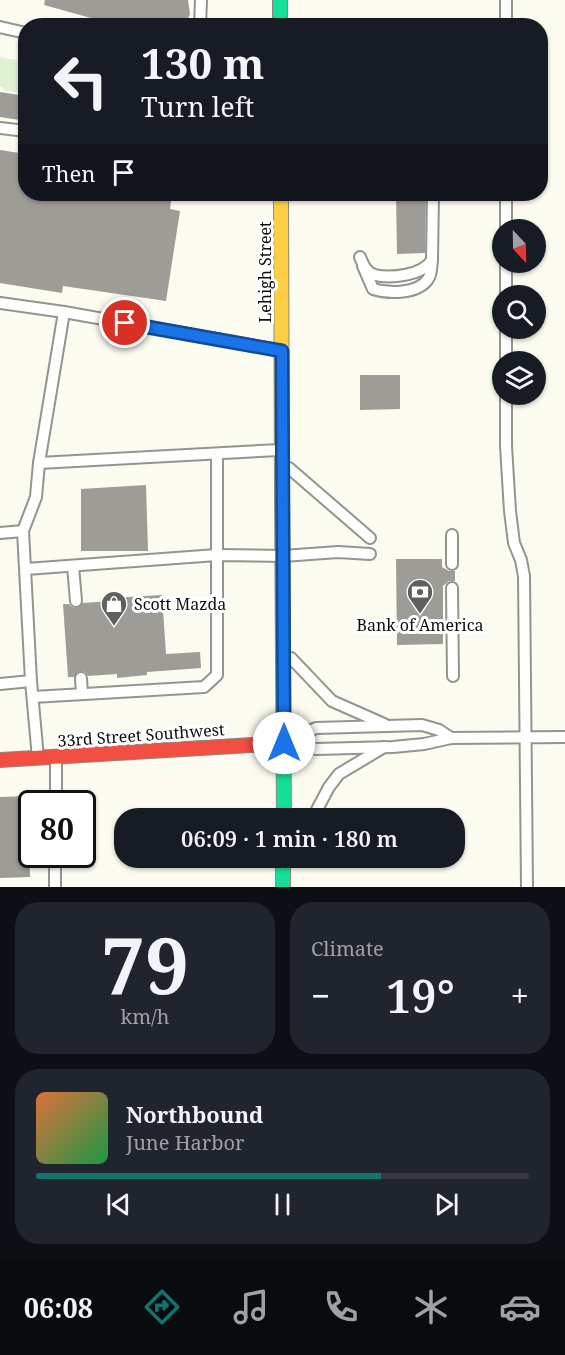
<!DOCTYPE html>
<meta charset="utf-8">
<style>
:root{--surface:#171b24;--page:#20242c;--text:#f1f3f6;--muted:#9ea1a6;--line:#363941;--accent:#0f766e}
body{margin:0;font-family:"Noto Serif",serif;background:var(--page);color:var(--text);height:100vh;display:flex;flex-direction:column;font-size:22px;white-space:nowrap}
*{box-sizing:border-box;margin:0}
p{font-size:20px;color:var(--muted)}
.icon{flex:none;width:33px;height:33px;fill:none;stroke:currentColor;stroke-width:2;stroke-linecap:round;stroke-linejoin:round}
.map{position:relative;height:887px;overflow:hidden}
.panel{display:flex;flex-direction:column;gap:15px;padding:15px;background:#0d0f14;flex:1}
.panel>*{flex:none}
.guide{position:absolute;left:18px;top:18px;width:530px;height:183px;border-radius:24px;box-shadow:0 2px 4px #0004;background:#171b24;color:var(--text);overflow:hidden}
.needle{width:39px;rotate:158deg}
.tools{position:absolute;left:492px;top:219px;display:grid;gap:12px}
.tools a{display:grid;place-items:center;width:54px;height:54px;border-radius:50%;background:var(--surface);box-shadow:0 2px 4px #0004;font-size:30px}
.speed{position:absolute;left:18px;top:790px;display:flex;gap:12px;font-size:30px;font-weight:700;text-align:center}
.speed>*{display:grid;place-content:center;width:78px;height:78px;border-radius:50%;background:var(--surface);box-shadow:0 2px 4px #0004;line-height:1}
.speed .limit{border:3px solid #111;border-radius:9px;background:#fff;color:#111}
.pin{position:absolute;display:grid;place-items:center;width:51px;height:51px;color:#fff;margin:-26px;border:3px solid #fff;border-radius:50%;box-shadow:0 2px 6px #0007}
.me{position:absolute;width:66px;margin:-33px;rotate:0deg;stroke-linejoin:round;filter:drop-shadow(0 0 4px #0008)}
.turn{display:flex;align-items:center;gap:21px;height:126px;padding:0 24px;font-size:27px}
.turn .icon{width:78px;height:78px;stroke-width:2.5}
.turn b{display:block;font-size:42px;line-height:51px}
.then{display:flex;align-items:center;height:57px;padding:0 24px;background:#0003;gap:12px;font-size:22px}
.big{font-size:45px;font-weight:600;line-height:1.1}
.panel .widget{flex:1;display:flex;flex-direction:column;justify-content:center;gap:9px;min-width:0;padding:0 21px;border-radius:24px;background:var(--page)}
.panel .dial{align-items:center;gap:0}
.dial b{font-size:78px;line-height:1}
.song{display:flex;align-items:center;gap:18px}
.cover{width:72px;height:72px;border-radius:9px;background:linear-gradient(135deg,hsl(20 70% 55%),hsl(140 70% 35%))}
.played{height:6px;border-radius:3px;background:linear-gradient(90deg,var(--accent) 70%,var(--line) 70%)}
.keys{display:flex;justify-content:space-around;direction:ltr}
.heat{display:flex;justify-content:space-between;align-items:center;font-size:33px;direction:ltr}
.panel .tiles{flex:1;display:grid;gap:15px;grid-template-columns:1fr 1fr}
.widget:last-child{grid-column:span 2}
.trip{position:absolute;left:114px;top:808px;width:351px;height:60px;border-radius:24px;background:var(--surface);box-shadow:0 2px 4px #0004;font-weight:600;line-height:60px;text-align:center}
.tab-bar{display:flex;height:96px;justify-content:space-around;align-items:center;background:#090b0e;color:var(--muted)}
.tab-bar .icon{width:42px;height:42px}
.tab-bar .current{color:var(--accent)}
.tab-bar b{font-size:27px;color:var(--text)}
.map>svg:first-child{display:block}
.green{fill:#def1d1}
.building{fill:#9e9c96}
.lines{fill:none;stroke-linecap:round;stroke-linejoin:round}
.lane-casing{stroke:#94948f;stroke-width:14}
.fast-casing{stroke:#8a8a85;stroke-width:16}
.slow-casing{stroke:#8a8a85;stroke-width:16}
.jam-casing{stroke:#8a8a85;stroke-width:16}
.lane{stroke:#fefefd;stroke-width:10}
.fast{stroke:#16e098;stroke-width:14}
.slow{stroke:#ffcf43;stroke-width:14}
.jam{stroke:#f24e42;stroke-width:14}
.route-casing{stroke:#114b97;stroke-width:15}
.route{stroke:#1a73e8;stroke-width:10}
.labels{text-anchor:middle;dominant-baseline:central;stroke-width:6;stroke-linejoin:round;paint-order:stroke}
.street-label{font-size:16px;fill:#0c0c0c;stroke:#fff}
.poi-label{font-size:16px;fill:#0c0c0c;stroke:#fff;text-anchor:start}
</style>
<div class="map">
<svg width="565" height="887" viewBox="0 0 565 887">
<rect width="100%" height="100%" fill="#fbfbf0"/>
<!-- green -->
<polygon class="green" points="0,57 25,62 25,93 3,90 3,87 0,86"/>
<!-- building -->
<g class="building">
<polygon points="45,0 188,0 190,14 184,26 89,26 91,18 44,5"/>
<polygon points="0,92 26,96 26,121 0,117"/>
<polygon points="0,150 26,154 26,194 172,194 170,209 180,211 166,301 63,286 62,293 0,283"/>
<polygon points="396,194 426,194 425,253 397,254"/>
<polygon points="360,375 400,375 400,409 360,410"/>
<polygon points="146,485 148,551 81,551 81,489"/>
<polygon points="396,559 442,559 442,567 449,571 455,571 455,581 449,581 443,586 443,644 397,645"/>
<polygon points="162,595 166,654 200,652 201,668 147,672 147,675 117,678 117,674 88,676 85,672 80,671 74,677 68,677 63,604 69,604 72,607 77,608 83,603 111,601 111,598"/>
<polygon points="28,796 30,877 0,878 0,797"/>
</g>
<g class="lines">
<!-- lane casing -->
<g class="lane-casing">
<g id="lane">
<polyline points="506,0 506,26"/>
<polyline points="200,26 201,0"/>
<polyline points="0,27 26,33"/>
<polyline points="0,128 26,131"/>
<polyline points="506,194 506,230"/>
<path d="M360 257C363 264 366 273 375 275 391 279 423 275 432 260L433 194"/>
<path d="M363 266 373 289C389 294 418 294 428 279 432 274 431 266 432 260"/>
<polyline points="506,296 506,262"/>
<polyline points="0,303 64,312 278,350"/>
<polyline points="506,362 506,328"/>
<polyline points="506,394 506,446 510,511 514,543 521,560 524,576 527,887"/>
<polyline points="39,463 279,450"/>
<polyline points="289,468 370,538"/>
<polyline points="0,533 23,531"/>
<polyline points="452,535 452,564"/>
<polyline points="73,566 76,601"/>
<polyline points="26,569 217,555 283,556 338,552 370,554"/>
<polyline points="452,588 453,676"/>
<polyline points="291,658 332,701 384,724"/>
<polyline points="81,678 82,694"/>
<polyline points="0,684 31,681"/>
<polyline points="33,697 204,687 217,675 217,454"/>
<polyline points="289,740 316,728 422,725 439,730 451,738"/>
<polyline points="287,743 316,749 393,747 424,744 451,738 565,737"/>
<polyline points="38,758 31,681 23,531 36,497 39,463 64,312"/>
<polyline points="56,804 56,757"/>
<polyline points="312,819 329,787 339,774 384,747"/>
<polyline points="55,887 55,855"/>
</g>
</g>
<!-- fast casing -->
<g class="fast-casing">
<g id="fast">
<polyline points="280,0 280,26"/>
<polyline points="282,494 284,819"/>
<polyline points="283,858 283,887"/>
</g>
</g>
<!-- slow casing -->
<g class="slow-casing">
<polyline id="slow" points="281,194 282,494"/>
</g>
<!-- jam casing -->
<g class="jam-casing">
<polyline id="jam" points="0,760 284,743"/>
</g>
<!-- lane -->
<use href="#lane" class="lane"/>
<!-- fast -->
<use href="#fast" class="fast"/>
<!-- slow -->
<use href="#slow" class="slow"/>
<!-- jam -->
<use href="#jam" class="jam"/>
</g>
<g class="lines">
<!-- route casing -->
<g class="route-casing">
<polyline id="route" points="125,323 282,351 284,743"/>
</g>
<!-- route -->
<use href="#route" class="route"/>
</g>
<!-- icons -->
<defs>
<g id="bank-pin" transform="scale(1.35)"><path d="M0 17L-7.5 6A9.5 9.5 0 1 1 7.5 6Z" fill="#60605c" stroke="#fff"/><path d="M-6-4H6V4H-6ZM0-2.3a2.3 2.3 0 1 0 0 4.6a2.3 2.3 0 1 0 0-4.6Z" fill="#fff"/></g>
<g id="shop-pin" transform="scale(1.35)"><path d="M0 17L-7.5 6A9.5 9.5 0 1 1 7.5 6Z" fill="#60605c" stroke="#fff"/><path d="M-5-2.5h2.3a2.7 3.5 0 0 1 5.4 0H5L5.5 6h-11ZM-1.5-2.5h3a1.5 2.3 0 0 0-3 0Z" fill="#fff"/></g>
</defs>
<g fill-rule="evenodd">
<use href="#bank-pin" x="420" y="592"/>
<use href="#shop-pin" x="114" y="604"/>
</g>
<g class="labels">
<!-- street labels -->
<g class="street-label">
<text transform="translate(265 272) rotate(-90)">Lehigh Street</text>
<text transform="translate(141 735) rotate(-4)">33rd Street Southwest</text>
</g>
<!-- poi labels -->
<g class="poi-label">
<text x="134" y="604">Scott Mazda</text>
<text x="420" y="625" text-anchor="middle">Bank of America</text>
</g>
</g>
</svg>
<div class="tools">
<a><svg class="needle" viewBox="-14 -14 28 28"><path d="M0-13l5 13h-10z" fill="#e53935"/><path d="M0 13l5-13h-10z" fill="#9ea1a6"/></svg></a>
<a><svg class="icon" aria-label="search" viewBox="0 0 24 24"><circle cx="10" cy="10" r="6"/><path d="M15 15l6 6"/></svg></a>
<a><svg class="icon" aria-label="layers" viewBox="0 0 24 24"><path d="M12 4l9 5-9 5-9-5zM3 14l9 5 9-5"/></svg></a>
</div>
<div class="speed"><div class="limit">80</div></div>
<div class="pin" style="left:125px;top:323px;background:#d93025"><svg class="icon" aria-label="arrive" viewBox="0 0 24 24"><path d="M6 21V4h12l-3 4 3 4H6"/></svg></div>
<svg class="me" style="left:284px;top:743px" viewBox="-20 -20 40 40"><circle r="19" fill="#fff"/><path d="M0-13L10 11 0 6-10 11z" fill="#1a73e8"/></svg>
<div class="trip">06:09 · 1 min · 180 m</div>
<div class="guide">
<div class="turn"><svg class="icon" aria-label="left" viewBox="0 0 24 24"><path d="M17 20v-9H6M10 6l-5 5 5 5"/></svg><div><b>130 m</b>Turn left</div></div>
<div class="then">Then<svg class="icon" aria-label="arrive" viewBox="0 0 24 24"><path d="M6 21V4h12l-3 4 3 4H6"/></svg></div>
</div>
</div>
<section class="panel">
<div class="tiles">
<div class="widget dial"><b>79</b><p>km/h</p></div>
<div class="widget"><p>Climate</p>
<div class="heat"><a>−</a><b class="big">19°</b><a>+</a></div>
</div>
<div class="widget">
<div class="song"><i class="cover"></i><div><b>Northbound</b><p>June Harbor</p></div></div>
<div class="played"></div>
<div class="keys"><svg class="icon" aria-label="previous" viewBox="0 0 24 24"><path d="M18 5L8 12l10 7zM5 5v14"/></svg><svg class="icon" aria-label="pause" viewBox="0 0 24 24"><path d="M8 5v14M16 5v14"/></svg><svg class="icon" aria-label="next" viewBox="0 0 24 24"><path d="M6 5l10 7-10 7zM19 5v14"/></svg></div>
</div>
</div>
</section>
<nav class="tab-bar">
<b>06:08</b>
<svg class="icon current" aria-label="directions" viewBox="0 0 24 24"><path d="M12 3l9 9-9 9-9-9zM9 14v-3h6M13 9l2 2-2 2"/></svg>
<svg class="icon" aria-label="music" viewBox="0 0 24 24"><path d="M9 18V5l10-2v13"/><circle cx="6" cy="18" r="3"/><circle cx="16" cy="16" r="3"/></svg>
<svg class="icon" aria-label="phone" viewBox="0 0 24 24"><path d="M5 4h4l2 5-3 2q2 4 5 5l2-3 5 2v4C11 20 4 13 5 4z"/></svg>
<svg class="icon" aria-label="climate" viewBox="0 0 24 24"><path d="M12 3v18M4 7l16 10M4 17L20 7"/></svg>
<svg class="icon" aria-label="car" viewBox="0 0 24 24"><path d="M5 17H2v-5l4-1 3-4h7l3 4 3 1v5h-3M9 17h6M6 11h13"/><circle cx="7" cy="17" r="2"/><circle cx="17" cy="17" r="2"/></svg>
</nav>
